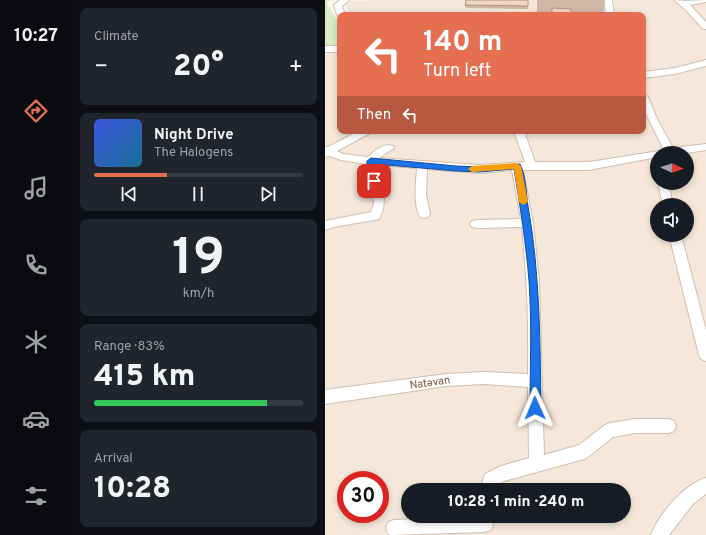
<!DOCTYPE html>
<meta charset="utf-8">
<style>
:root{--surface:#171b24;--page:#20242c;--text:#f1f3f6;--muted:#9ea1a6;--line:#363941;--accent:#e76f51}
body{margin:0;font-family:Overpass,sans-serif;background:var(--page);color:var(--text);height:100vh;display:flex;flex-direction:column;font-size:15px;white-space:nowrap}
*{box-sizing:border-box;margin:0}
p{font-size:13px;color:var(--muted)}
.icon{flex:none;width:22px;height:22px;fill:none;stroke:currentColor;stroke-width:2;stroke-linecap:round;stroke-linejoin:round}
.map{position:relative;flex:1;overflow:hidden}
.panel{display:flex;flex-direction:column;gap:8px;padding:8px;background:#0d0f14;width:253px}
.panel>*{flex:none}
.hud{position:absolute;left:12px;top:12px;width:309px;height:122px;border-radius:8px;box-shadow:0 2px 6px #0003;background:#e76f51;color:#fff;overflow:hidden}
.needle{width:26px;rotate:93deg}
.controls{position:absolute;left:325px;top:146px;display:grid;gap:8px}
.controls a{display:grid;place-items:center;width:44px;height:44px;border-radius:50%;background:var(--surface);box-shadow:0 2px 6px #0003;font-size:20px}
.speed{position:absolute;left:12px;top:471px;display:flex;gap:8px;font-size:20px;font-weight:700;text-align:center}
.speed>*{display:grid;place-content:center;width:52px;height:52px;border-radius:50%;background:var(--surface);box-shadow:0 2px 6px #0003;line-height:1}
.speed .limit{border:6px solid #d22;background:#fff;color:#111}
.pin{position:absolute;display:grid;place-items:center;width:34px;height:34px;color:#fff;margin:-17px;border-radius:8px;box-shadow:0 2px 6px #0006}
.me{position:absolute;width:44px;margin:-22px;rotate:359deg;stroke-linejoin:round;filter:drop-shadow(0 0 3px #0008)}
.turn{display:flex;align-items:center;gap:14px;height:84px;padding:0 20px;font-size:18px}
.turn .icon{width:52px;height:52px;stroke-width:2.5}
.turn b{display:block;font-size:28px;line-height:34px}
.then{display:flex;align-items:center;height:38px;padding:0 20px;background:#0003;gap:8px;font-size:15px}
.big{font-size:30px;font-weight:800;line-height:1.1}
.panel .widget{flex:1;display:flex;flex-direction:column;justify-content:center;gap:6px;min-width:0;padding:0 14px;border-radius:8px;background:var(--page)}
.panel .dial{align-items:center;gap:0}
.dial b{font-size:52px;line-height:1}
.song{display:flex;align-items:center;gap:12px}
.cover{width:48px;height:48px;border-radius:6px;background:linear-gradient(135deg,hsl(230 70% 55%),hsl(200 70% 35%))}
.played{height:4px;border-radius:2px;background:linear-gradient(90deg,var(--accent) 35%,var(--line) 35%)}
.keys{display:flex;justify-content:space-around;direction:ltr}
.heat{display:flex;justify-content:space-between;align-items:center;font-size:22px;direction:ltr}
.charge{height:6px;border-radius:3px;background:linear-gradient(90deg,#34c759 83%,var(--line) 0)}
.trip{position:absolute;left:76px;top:483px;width:230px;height:40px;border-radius:20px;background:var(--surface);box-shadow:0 2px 6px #0003;font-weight:800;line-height:40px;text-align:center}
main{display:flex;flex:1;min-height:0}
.menu{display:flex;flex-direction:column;width:72px;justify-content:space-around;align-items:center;background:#090b0e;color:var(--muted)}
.menu .icon{width:28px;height:28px}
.menu .current{color:var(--accent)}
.menu b{font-size:18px;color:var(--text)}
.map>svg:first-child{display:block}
.residential{fill:#f5e8da;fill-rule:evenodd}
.green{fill:#d8ecc9}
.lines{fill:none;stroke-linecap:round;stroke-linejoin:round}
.minor-casing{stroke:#d1beb0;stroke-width:2}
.minor{fill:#fff;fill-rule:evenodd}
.wall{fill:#d1b7a8}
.building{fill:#f3d5c3;stroke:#aa9588}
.route{fill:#1a73e8;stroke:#114b97}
.slow{fill:#f59e0b}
.labels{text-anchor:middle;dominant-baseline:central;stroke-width:3;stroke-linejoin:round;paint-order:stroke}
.street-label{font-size:11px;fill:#7a5c4d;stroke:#fffaf3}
</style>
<main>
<nav class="menu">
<b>10:27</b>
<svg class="icon current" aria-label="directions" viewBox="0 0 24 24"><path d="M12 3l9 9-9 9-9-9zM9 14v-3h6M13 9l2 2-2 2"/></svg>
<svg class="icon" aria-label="music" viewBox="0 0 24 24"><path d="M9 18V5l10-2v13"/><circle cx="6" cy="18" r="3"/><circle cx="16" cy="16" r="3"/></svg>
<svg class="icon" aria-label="phone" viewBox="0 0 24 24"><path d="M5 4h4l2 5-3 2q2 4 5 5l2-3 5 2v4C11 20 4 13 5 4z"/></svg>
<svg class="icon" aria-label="climate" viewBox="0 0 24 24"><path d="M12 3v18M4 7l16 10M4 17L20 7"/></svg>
<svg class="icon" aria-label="car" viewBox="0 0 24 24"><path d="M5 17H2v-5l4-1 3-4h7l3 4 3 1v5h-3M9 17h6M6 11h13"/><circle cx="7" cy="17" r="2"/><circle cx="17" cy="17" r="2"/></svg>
<svg class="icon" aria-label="filters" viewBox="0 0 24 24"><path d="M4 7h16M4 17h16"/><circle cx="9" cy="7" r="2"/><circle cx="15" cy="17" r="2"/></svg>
</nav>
<section class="panel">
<div class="widget"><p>Climate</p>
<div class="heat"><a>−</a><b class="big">20°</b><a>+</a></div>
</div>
<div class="widget">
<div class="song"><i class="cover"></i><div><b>Night Drive</b><p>The Halogens</p></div></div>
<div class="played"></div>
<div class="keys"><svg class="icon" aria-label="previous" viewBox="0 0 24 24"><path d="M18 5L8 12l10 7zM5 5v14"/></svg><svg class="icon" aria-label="pause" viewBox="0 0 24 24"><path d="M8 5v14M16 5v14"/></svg><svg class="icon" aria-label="next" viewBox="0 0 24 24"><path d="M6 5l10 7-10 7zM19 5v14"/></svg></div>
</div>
<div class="widget dial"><b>19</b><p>km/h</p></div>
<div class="widget"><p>Range · 83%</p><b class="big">415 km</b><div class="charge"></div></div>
<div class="widget"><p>Arrival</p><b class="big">10:28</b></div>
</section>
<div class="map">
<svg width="381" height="535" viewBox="0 0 381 535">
<rect width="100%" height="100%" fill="#fdf6ec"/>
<!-- residential -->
<path class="residential" d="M56 0H381V535H0V53H15V131H318V15H25L20 4 26 1ZM332 153H362V183H332ZM332 205H362V235H332ZM21 480H55V514H21ZM83 490H299V516H83Z"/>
<!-- green -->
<polygon class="green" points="0,0 6,0 1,2 15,25 15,46 0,46"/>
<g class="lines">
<!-- minor casing -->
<g class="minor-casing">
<g id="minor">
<polygon points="15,0 24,0 17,6 20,15 15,15 15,17 12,15 9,5"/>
<polygon points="279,0 287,0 289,15 281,15"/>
<polygon points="349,0 360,1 381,0 381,2 365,5 381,22 381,29 378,29 361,10"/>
<rect x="0" y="46" width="15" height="6"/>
<polygon points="381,60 381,66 350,74 318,78 318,72 350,68"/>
<path d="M318 94 323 97 332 119 348 148 381 144V150L362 153H332V157L264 170H198L208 223 214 280 219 455 254 445 280 425 285 423 310 419H344L349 421 351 426 349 431 344 433H310L288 437 264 456 259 459 179 481 172 485 171 490H155L160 474 176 466 204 458 203 387 159 384 121 386 0 404V390L121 374 159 372 203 374C204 325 202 276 197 227L151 228 147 227 145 224 147 221 151 220 196 219 187 170 154 173 102 169 101 195 105 214 103 217 99 218 95 217C88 203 91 183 92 168L51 165C54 185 65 200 54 219L9 227 0 230V221L46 212 49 203 48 196 41 164 16 160 4 156 0 157V147H3L34 131H47L45 133 12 151 18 154 43 157C49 151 59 143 68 146L69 148 54 158 154 165 200 162 189 131H199L210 162H264L334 151 339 150 318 108Z"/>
<polygon points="333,183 343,183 348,205 338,205"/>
<polygon points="344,235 356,235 381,330 381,361 376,359 374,355"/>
<path d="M381 478V494L368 504 344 535H326C334 514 359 484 381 478Z"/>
<polygon points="160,516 166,518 168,524 166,530 160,532 66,535 63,534 61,528 63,522 69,520"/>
</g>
</g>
<!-- minor -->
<use href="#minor" class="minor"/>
</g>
<!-- wall -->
<g class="wall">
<polygon points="203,0 203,9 141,8 140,5"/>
<polygon points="212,0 280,0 278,15 246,14 246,15 227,15 227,14 212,14"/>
</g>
<!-- building -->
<g class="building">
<polygon points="141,0 203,0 203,6 140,5"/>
<polygon points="227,8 246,9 246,15 227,15"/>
</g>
<!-- route -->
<path class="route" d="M46 158 131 166 154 167 195 164C201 176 201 193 203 206 215 273 215 341 216 408L214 412 210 414 207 412 205 408C205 366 207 323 204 281 201 243 195 206 189 169L154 172 131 171 50 164V171L53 181 49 184C41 181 42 168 42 161Z"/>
<!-- slow -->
<polygon class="slow" points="192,163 196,166 203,202 198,205 194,202 189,169 147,172 143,169 147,166"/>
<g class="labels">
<!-- street labels -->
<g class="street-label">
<text transform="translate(105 383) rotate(-8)">Natəvan</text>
</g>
</g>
</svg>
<div class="controls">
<a><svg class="needle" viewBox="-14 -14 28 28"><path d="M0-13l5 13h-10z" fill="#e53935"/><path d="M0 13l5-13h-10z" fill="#9ea1a6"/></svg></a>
<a><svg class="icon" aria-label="sound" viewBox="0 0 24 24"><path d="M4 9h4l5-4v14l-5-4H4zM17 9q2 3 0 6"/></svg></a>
</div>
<div class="speed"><div class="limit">30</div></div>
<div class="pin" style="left:49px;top:181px;background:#d93025"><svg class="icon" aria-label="arrive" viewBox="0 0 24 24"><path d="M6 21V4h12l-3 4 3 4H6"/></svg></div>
<svg class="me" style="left:210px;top:408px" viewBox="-20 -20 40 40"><path d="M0-17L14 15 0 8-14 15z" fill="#1a73e8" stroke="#fff" stroke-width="4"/></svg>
<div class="trip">10:28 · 1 min · 240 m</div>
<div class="hud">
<div class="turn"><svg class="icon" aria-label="left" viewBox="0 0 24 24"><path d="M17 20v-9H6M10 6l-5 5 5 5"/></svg><div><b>140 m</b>Turn left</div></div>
<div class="then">Then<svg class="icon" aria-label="left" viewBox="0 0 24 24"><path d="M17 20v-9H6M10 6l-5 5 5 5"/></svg></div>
</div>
</div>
</main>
